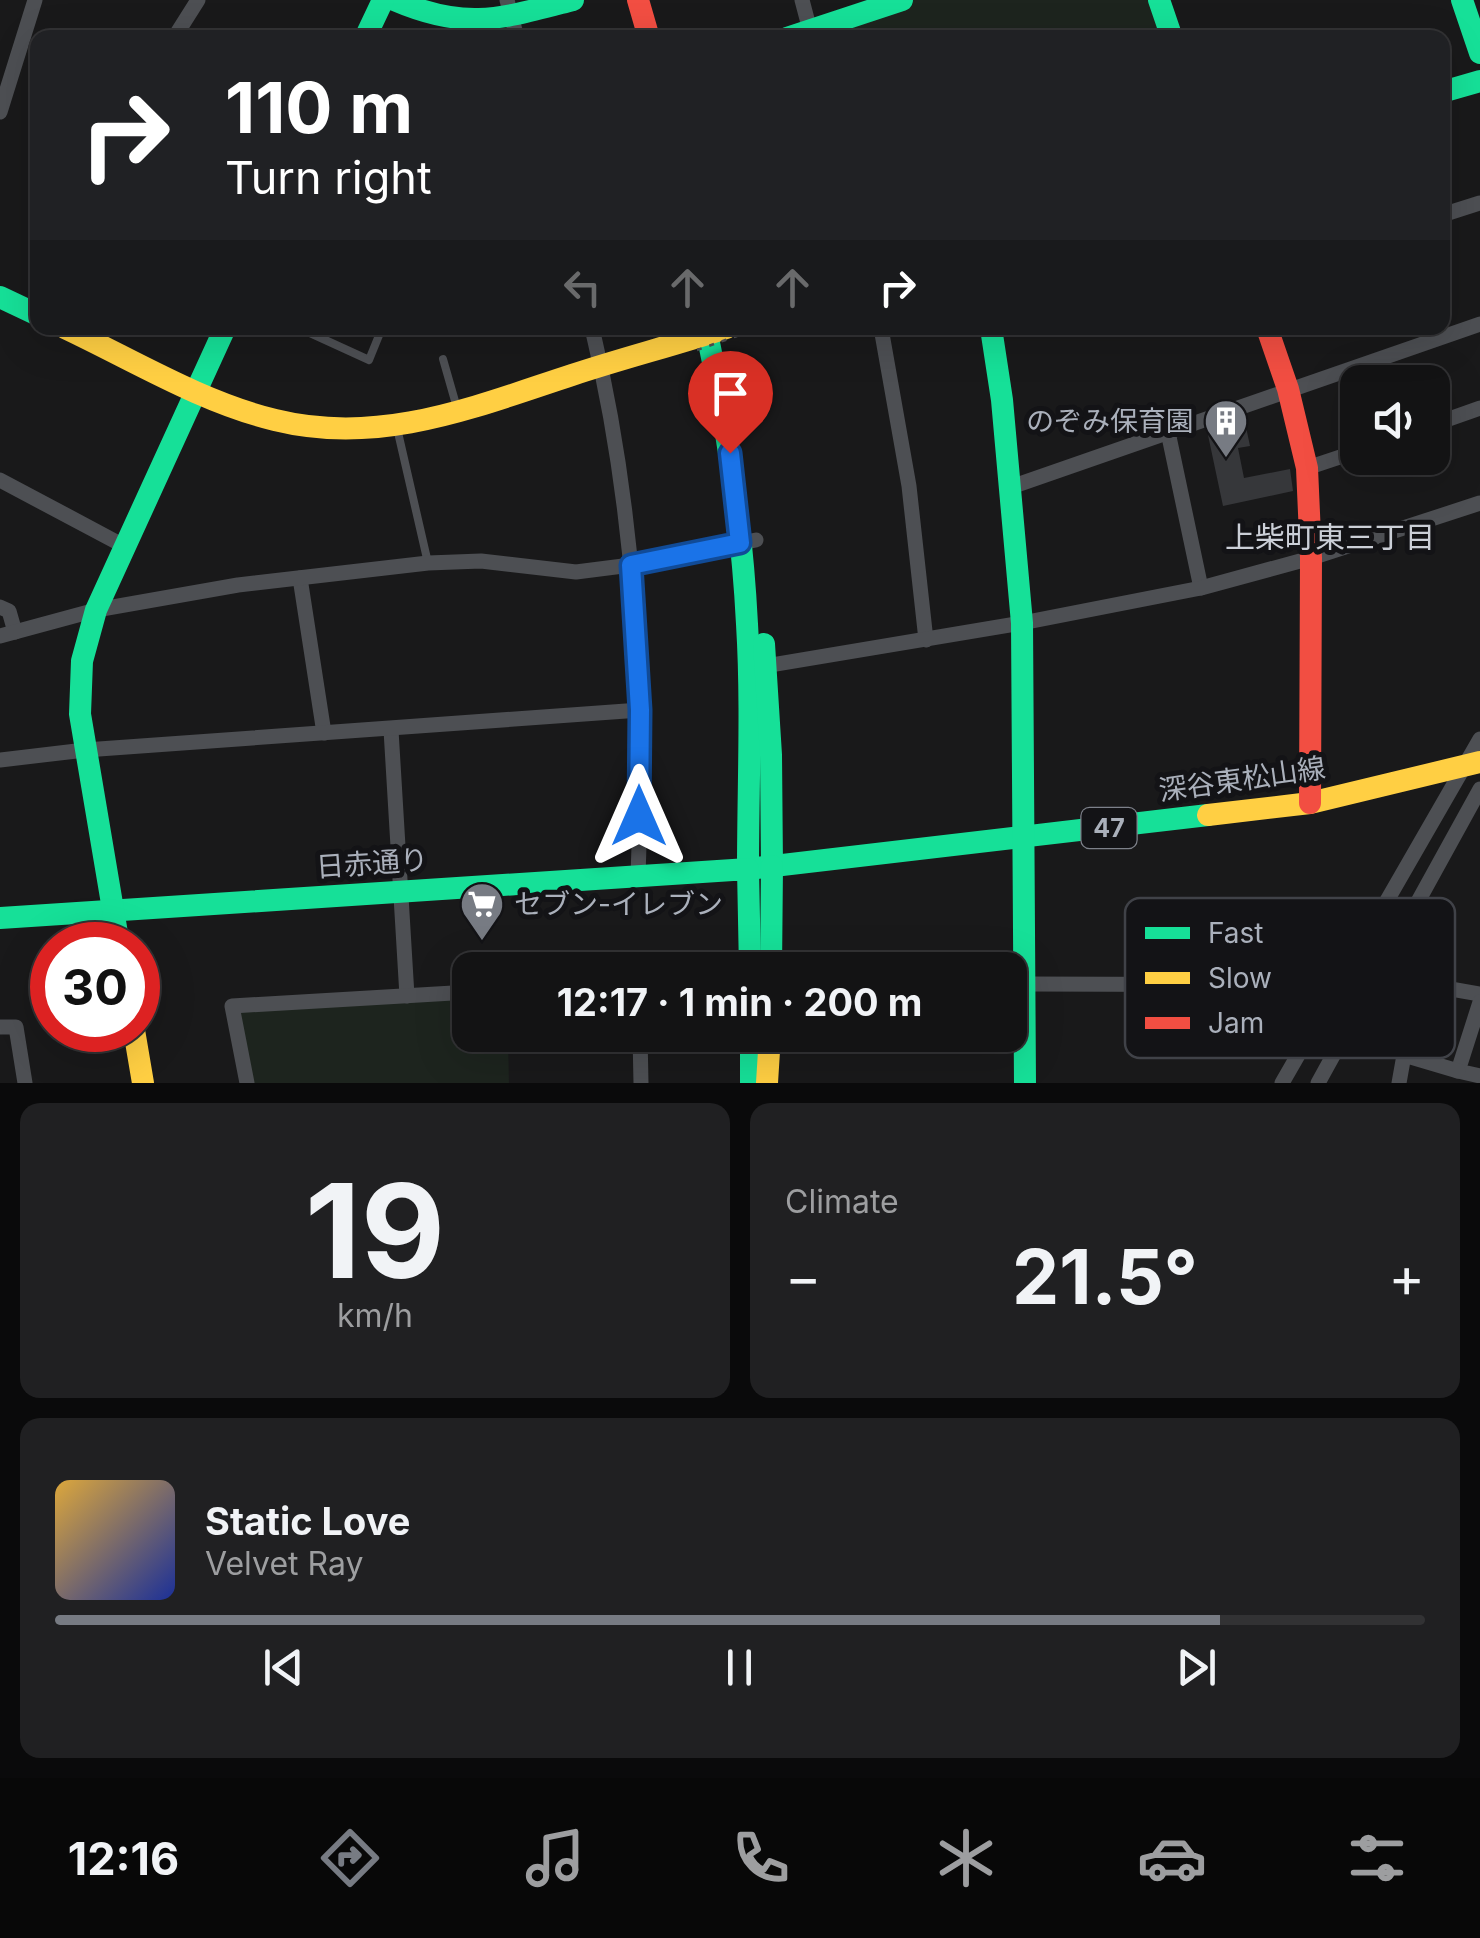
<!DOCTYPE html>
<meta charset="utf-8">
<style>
:root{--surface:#131314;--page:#202022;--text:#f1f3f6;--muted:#9d9ea0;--line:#323234;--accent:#777b83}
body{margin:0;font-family:Inter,"Noto Sans JP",sans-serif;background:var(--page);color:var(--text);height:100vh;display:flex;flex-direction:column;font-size:38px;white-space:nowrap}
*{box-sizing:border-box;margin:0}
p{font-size:32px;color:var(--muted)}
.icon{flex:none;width:55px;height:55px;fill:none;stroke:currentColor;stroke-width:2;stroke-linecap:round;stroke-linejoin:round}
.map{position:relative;height:1083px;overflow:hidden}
.panel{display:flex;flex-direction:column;gap:20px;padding:20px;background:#0a0a0b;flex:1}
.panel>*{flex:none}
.hud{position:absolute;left:30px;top:30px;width:1420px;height:305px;border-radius:20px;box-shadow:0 10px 40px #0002,0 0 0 2px var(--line);background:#202124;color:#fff;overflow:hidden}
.fabs{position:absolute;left:1340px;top:365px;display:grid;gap:20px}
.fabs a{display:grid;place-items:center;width:110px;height:110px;border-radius:20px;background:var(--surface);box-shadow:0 10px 40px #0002,0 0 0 2px var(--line);font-size:50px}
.speed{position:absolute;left:30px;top:922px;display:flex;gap:20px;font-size:50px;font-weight:700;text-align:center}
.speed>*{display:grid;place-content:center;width:130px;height:130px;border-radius:50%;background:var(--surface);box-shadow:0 10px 40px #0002,0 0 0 2px var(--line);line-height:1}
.speed .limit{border:15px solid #d22;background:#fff;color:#111}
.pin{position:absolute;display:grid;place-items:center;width:85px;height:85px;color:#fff;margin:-102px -42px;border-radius:50% 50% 50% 0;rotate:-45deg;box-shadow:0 0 10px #0007}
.pin .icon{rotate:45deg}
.me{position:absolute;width:110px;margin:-55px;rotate:0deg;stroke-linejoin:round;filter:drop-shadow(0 0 8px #0008)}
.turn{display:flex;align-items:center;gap:35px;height:210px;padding:0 30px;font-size:45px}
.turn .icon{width:130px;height:130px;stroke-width:2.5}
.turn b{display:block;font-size:70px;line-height:85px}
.lanes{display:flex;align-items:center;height:95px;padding:0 30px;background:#0003;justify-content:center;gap:50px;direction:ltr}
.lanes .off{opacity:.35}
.big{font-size:75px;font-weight:700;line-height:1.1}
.panel .card{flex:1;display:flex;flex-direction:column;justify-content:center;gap:15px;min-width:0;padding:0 35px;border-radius:20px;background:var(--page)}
.panel .dial{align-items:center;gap:0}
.dial b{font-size:130px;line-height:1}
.song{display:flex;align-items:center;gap:30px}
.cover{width:120px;height:120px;border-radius:15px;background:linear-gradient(135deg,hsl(40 70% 55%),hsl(230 70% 35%))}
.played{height:10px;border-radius:5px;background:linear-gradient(90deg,var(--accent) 85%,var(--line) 85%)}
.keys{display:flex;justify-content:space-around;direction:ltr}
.heat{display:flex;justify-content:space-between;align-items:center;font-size:55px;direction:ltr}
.panel .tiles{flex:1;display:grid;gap:20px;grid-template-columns:1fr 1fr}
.card:last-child{grid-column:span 2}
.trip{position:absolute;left:452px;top:952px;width:575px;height:100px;border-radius:20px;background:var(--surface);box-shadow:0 10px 40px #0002,0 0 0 2px var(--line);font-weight:700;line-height:100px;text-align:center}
.dock{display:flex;height:160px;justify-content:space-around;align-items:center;background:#080808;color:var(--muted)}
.dock .icon{width:70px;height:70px}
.dock .on{color:var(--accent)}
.dock b{font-size:45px;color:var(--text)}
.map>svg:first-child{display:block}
.green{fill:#1d241e}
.building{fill:#36373a}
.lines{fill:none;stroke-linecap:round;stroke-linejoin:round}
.path{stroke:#4f5054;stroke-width:2.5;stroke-dasharray:5 8;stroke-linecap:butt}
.lane{stroke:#4d4f53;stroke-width:8}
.street{stroke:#4d4f53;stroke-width:15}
.fast{stroke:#16e098;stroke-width:22}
.slow{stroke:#ffcf43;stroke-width:22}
.jam{stroke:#f24e42;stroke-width:22}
.path-bridge{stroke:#4f5054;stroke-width:2.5;stroke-dasharray:5 8;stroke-linecap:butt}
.route-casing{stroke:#114b97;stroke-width:25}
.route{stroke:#1a73e8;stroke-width:18}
.labels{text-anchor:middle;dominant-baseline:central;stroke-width:10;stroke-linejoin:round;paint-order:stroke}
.shield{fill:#131316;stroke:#7d818a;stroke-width:2.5}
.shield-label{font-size:25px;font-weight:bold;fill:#aab0bb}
.poi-label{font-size:28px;fill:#aab0bb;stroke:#131316;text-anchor:end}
.street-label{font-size:28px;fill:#aab0bb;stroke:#131316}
.neighbourhood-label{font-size:30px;fill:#cbcfd7;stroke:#131316}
.key{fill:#131316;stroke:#404248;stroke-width:2.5}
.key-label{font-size:28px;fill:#aab0bb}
</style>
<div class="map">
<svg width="1480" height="1083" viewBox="0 0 1480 1083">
<rect width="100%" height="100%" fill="#19191a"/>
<!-- green -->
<g class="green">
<polygon points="902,0 1159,0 1172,37 812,38"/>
<polygon points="470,994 470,1035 508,1035 509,1083 249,1083 236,1009"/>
</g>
<!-- building -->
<polygon class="building" points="1246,427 1250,446 1238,448 1244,478 1290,469 1293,491 1223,506 1208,435"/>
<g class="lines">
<!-- path -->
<polyline class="path" points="743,334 762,328"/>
<!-- lane -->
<g class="lane">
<polyline points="299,328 369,360 382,328"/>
<polyline points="443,359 457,408"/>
<polyline points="397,428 428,563"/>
</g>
<!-- street -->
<g class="street">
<polyline points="507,0 517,38"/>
<polyline points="802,0 812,38"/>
<polyline points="174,38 198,0"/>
<polyline points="0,112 35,0"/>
<polyline points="1442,215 1480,203"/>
<path d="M592 328C634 503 646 696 638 876"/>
<polyline points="881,328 909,486 926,640"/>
<polyline points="1432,425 1480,408"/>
<polyline points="1168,432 1201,588"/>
<polyline points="1307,468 1358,451"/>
<polyline points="0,480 124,546"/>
<polyline points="1008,488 1480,324"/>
<polyline points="300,578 324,733"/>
<polyline points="0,607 9,611 15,632"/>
<polyline points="0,636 96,610 238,585 428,563 481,561 576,572 631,565 756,540"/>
<polyline points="759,667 1022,623 1201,588 1311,558 1480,503"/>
<polyline points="391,730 407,996"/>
<polyline points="0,760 85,750 640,710"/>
<polyline points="1377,976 1480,994"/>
<polyline points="1027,984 1340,985"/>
<polyline points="1480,1002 1458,1071 1480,1076"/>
<polyline points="0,1027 16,1027 25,1083"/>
<polyline points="640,1035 641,1083"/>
<polyline points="247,1083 232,1006 470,992"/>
<polyline points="1282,1083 1480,739"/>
<polyline points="1318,1083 1480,789"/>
<polyline points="1399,1083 1404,1055 1458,1071"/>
</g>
<!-- fast -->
<g class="fast">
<path d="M394 0C466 31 500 19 573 0"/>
<polyline points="1159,0 1172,38"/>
<polyline points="1462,0 1480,53"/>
<polyline points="365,38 383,0"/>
<polyline points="787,38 902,0"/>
<polyline points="1442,92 1480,81"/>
<polyline points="0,297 38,315"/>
<path d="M706 328C727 426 742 524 747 624 752 705 748 787 748 869L1208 815"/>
<polyline points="991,328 1002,400 1022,623 1025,1083"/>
<polyline points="764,644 771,755 772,866"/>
<polyline points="0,918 748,869 750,970"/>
<polyline points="119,945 80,714 82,661 96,610 225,328"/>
<polyline points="771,970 772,866"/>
<polyline points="751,1035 751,1083"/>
</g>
<!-- slow -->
<g class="slow">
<path d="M65 328C133 360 201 402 275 420 380 446 474 407 572 375 623 358 675 345 726 328"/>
<polyline points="1208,815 1310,803 1480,762"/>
<polyline points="134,1030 143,1083"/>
<polyline points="767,1083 770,1035"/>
</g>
<!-- jam -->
<g class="jam">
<polyline points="638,0 649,38"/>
<polyline points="1267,328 1288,389 1307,468 1311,558 1310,803"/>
</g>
<!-- path-bridge -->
<polyline class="path-bridge" points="697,350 737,336"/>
</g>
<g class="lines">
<!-- route casing -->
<g class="route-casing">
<polyline id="route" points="639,816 640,710 631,565 740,543 730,453"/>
</g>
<!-- route -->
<use href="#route" class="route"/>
</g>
<!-- icons -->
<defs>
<g id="building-pin" transform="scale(2.25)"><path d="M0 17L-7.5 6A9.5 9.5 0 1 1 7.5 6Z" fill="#777b83" stroke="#131316"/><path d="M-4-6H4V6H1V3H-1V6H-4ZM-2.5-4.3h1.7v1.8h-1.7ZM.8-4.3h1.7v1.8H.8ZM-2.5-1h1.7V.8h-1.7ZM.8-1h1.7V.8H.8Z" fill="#fff"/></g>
<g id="supermarket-pin" transform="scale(2.25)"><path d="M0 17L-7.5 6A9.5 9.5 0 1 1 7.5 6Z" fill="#777b83" stroke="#131316"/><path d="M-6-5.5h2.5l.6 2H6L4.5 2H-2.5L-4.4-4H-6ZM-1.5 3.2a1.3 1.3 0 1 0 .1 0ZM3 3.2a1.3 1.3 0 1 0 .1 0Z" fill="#fff"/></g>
</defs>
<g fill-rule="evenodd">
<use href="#building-pin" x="1226" y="421"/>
<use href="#supermarket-pin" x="482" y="904"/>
</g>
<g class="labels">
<!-- shield labels -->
<rect class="shield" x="1081.5" y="808" width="55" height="40" rx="8"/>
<g class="shield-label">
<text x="1109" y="828">47</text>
</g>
<!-- poi labels -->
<g class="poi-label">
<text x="1194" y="421">のぞみ保育園</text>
<text x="514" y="904" text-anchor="start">セブン-イレブン</text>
</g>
<!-- street labels -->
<g class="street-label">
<text transform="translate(1242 779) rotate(-8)">深谷東松山線</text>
<text transform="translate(372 863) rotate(-4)">日赤通り</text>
</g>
<!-- neighbourhood labels -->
<g class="neighbourhood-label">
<text x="1330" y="537">上柴町東三丁目</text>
</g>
</g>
<!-- legend -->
<rect x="1125" y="898" width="330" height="160" rx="15" class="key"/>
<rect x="1145" y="927" width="45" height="12" fill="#16e098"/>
<rect x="1145" y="972" width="45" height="12" fill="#ffcf43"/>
<rect x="1145" y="1017" width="45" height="12" fill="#f24e42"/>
<g class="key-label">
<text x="1208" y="943">Fast</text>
<text x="1208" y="988">Slow</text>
<text x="1208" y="1033">Jam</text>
</g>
</svg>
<div class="fabs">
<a><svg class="icon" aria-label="sound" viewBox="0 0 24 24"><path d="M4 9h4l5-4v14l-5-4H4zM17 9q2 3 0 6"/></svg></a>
</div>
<div class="speed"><div class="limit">30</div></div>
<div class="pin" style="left:730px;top:453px;background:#d93025"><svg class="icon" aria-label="arrive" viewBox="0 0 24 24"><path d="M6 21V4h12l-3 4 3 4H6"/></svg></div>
<svg class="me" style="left:639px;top:816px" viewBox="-20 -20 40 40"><path d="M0-17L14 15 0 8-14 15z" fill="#1a73e8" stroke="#fff" stroke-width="4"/></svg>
<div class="trip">12:17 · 1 min · 200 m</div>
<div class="hud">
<div class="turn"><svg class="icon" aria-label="right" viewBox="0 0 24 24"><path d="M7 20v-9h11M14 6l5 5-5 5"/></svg><div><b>110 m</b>Turn right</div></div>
<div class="lanes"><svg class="icon off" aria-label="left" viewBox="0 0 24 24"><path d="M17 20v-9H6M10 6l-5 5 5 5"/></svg><svg class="icon off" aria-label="ahead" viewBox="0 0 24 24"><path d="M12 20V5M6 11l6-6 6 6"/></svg><svg class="icon off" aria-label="ahead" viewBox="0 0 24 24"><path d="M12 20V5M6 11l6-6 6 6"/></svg><svg class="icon" aria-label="right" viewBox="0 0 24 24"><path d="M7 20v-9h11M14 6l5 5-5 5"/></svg></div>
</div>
</div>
<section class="panel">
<div class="tiles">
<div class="card dial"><b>19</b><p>km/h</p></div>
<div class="card"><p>Climate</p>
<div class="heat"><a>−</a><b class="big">21.5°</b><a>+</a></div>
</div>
<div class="card">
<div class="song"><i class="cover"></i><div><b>Static Love</b><p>Velvet Ray</p></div></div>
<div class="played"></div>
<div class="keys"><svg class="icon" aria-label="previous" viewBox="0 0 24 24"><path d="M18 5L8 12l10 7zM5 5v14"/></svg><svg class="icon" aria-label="pause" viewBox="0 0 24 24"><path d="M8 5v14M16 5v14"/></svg><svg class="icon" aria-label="next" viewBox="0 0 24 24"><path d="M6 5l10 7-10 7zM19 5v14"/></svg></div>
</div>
</div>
</section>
<nav class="dock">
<b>12:16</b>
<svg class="icon on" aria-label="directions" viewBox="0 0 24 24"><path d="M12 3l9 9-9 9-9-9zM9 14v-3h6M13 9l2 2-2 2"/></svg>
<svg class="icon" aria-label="music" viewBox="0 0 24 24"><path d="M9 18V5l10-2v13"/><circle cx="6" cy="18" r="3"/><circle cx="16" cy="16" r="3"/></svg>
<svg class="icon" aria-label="phone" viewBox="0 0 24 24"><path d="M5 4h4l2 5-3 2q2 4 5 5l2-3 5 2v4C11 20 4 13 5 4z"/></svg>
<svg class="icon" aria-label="climate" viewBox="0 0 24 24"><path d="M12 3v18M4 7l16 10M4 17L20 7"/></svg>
<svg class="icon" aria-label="car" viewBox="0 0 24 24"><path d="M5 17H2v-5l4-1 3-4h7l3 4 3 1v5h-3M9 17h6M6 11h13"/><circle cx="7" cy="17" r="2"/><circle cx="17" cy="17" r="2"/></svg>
<svg class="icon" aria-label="filters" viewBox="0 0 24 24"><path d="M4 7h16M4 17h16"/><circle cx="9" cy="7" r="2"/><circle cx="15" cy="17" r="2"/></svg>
</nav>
